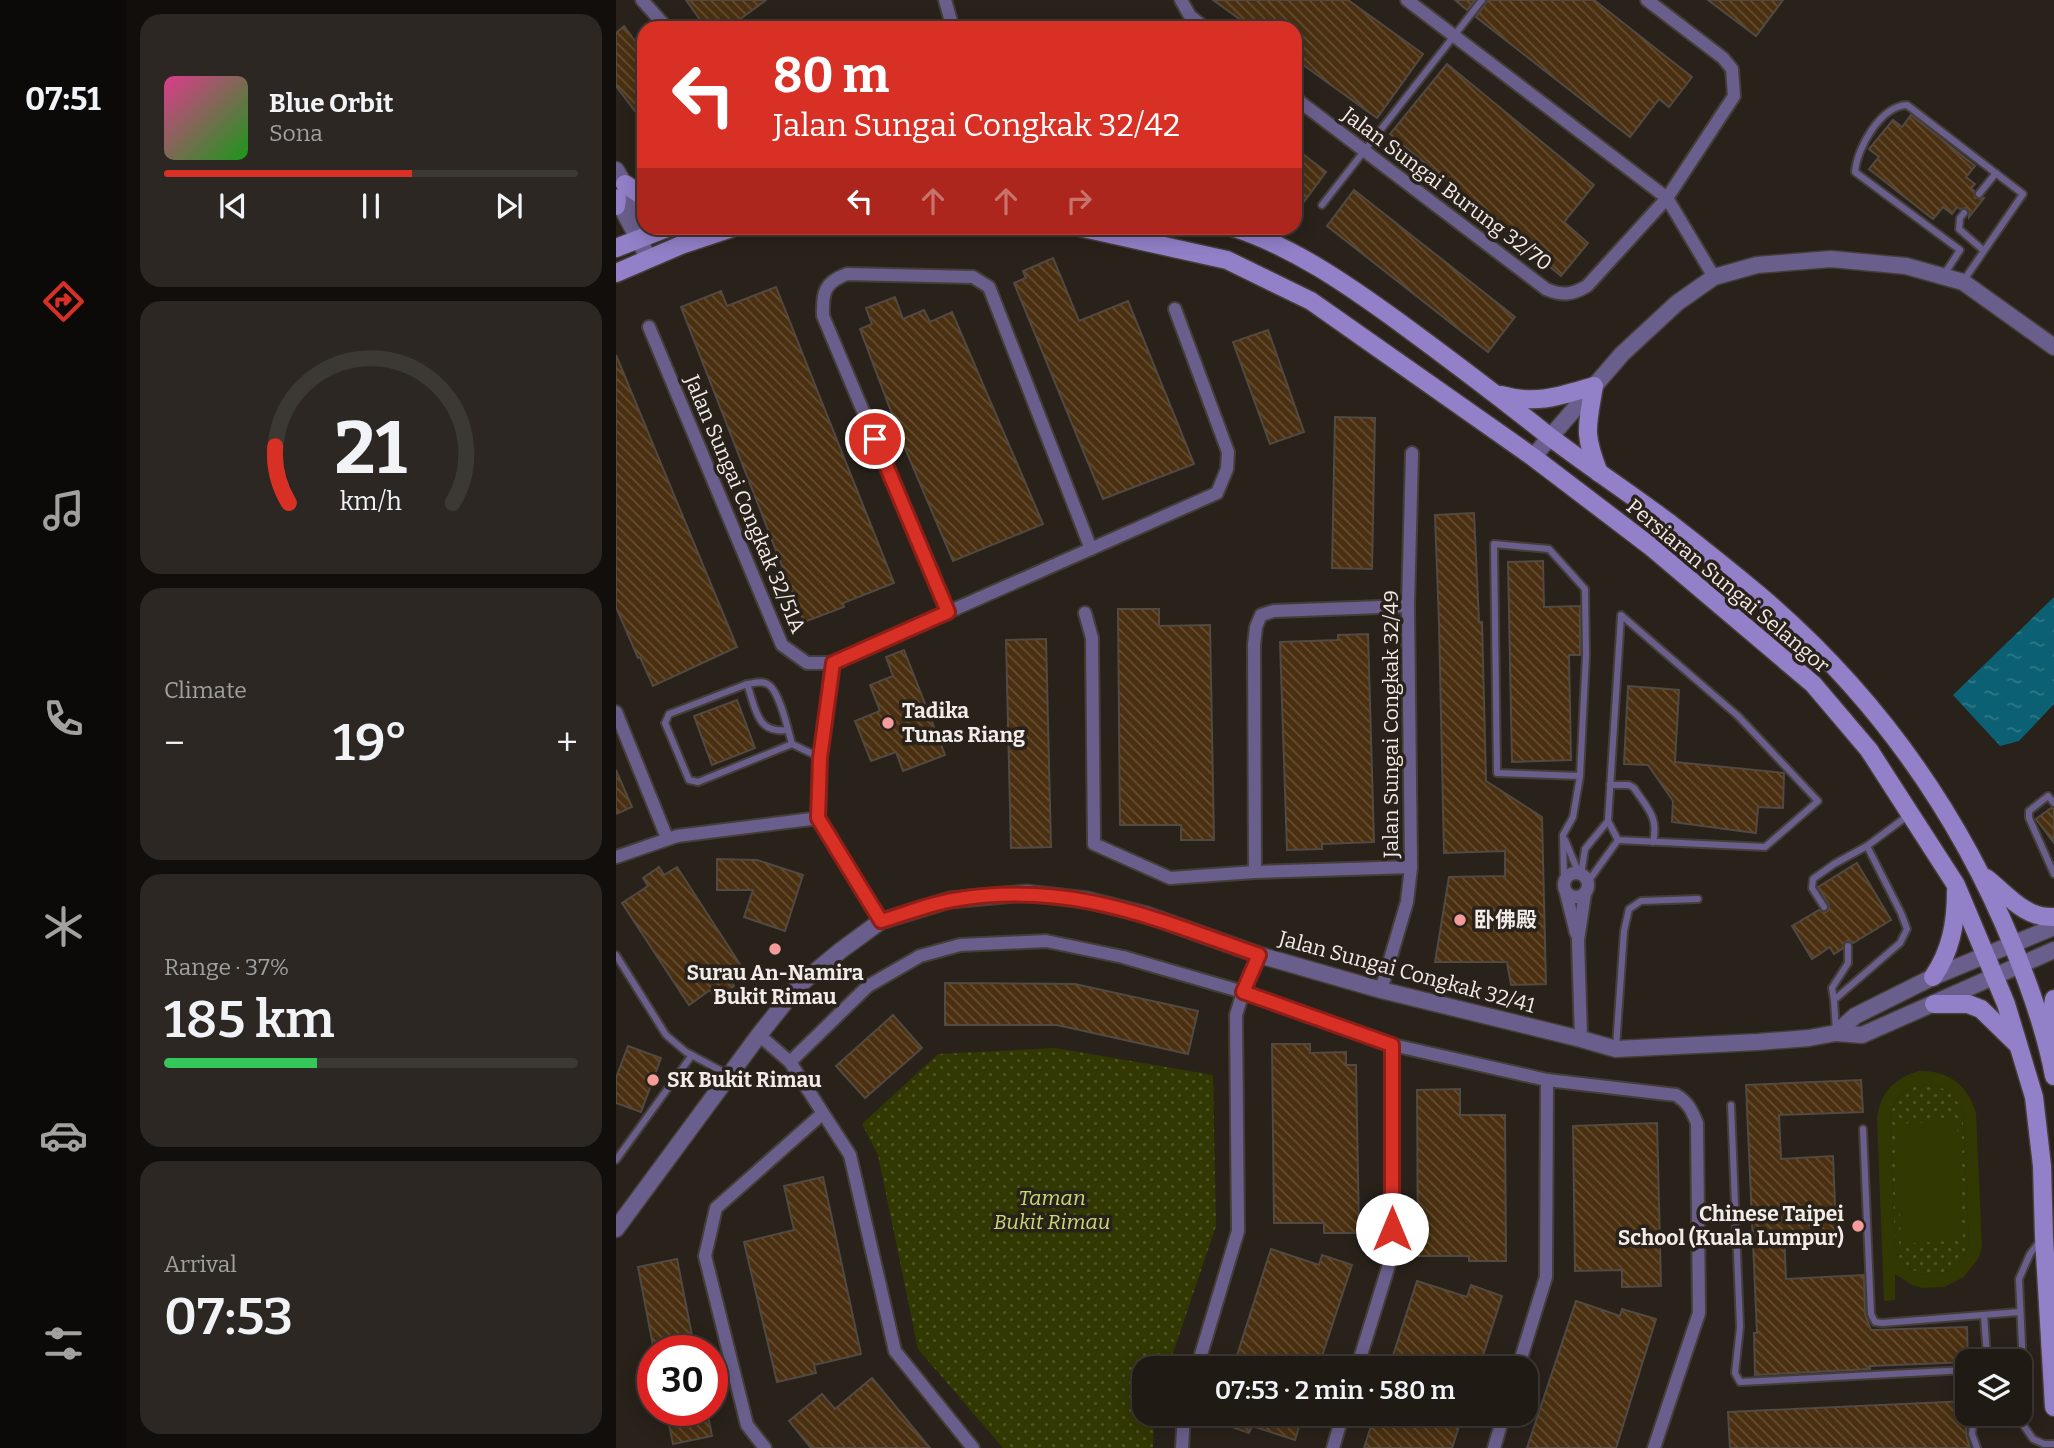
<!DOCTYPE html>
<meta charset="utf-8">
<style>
:root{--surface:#1f1a14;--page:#2c2722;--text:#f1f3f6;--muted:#a1a1a0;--line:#3c3834;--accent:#d93025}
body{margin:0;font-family:Bitter,"Noto Sans SC",serif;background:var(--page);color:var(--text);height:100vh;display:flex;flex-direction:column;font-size:26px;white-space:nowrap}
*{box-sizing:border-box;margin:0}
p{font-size:23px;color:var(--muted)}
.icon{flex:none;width:38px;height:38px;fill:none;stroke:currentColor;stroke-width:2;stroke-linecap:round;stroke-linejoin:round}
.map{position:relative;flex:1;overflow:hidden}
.drawer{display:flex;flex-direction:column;gap:14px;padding:14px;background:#110e0b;width:490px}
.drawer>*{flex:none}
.top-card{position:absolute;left:21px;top:21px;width:665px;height:214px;border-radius:21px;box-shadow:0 4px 18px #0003,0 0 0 2px var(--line);background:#d93025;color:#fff;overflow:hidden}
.controls{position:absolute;left:1339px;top:1349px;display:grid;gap:14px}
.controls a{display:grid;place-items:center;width:77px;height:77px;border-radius:14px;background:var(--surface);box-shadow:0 4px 18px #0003,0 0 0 2px var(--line);font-size:35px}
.speed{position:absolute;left:21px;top:1335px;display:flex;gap:14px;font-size:35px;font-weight:700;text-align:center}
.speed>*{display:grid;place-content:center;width:91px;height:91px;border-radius:50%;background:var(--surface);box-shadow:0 4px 18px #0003,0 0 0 2px var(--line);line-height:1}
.speed .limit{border:10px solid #d22;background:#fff;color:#111}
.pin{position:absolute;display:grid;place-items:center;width:60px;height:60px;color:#fff;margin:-30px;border:4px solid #fff;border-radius:50%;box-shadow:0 2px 7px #0007}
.me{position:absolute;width:77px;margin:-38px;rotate:0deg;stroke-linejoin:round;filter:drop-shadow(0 0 5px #0008)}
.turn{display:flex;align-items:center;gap:24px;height:147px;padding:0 21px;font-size:32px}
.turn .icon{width:91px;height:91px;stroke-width:2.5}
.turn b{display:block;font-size:49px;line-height:60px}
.lanes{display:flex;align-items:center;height:66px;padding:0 21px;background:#0003;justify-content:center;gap:35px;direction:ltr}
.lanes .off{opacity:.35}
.big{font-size:52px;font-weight:600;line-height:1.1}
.drawer .card{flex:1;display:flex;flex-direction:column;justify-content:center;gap:10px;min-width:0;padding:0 24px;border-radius:21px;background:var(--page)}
.drawer .dial{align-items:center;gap:0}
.dial svg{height:182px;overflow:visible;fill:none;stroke:var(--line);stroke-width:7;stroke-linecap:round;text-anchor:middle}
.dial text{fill:var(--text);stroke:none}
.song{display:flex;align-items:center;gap:21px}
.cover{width:84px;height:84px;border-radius:10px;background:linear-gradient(135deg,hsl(330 70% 55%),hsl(120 70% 35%))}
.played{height:7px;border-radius:4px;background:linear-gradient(90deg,var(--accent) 60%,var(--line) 60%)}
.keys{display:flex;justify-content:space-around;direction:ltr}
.heat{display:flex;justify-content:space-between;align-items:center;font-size:38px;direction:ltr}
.charge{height:10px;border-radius:5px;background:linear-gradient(90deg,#34c759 37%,var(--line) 0)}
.trip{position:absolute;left:516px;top:1356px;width:406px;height:70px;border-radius:21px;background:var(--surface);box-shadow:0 4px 18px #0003,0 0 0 2px var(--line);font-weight:600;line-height:70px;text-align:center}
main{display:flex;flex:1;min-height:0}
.menu{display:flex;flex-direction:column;width:126px;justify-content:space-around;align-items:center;background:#0c0a08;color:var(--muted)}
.menu .icon{width:49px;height:49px}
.menu .on{color:var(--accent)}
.menu b{font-size:32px;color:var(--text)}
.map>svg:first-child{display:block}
.grass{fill:url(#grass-dots)}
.garden{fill:#313802;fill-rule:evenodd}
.water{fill:url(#water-ripples)}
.building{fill:url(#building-back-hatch);stroke:#514942;stroke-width:2}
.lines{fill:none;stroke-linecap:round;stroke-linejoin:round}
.service-casing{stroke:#453e38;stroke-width:10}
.minor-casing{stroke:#453e38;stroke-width:16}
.tertiary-casing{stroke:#453e38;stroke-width:19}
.secondary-casing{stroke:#453e38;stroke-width:21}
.service{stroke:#6a5f8c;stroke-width:6}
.minor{stroke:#6a5f8c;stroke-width:12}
.tertiary{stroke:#6a5f8c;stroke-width:16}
.secondary{stroke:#9280c8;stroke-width:18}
.route-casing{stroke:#8d1f18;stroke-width:18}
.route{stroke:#d93025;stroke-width:12}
.poi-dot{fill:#f59b99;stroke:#29221b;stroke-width:2.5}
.labels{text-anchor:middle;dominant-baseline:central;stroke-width:7;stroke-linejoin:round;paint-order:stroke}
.street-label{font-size:21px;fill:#f1ece8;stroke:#29221b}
.poi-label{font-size:21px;font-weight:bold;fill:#f1ece8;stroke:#29221b;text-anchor:start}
.park-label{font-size:21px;font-style:italic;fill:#c9da75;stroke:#29221b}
</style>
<main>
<nav class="menu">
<b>07:51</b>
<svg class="icon on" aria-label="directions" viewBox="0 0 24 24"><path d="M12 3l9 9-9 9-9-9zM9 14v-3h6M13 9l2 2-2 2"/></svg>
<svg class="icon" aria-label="music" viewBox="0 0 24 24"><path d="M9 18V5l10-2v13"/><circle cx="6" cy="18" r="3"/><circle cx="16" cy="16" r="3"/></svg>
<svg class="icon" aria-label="phone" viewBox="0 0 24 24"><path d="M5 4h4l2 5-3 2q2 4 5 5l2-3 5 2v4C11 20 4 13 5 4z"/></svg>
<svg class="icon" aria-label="climate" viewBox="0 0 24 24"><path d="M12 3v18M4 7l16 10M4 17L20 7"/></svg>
<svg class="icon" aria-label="car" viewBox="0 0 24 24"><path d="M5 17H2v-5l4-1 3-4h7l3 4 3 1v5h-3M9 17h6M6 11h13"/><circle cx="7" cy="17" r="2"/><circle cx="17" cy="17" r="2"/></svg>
<svg class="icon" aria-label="filters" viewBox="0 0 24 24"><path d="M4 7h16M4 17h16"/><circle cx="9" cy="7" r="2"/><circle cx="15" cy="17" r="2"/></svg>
</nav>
<section class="drawer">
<div class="card">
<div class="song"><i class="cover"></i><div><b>Blue Orbit</b><p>Sona</p></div></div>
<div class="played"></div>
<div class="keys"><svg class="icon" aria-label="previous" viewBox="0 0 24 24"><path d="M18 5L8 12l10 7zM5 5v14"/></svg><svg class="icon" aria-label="pause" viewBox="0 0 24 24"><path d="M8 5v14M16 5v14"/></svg><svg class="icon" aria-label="next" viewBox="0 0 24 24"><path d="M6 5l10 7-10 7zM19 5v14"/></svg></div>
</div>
<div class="card dial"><svg viewBox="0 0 100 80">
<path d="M14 69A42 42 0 1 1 86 69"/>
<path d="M14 69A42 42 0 0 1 8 44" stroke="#d93025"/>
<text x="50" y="56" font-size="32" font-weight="700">21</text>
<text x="50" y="72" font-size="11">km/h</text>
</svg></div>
<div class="card"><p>Climate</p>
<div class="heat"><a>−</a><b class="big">19°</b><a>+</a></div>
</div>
<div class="card"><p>Range · 37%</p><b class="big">185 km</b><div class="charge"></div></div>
<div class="card"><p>Arrival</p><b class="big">07:53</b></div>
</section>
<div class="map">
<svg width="1438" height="1448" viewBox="0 0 1438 1448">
<defs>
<pattern id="grass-dots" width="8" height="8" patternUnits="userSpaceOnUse" patternTransform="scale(1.75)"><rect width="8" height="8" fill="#313802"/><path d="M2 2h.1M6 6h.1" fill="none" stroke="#4f5527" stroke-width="1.8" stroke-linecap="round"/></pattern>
<pattern id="water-ripples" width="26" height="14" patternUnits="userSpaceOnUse" patternTransform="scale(1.75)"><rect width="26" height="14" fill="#0b6173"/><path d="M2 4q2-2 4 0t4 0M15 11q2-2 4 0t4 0" fill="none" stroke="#2f7887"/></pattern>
<pattern id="building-back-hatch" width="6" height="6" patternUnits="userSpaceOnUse" patternTransform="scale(1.75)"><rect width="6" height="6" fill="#4a3010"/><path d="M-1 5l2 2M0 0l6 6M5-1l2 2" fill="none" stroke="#654e33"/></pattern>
</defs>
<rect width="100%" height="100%" fill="#29221b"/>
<!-- grass -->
<g class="grass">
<polygon points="439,1048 597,1075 600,1226 552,1368 528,1368 528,1414 538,1414 537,1448 387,1448 302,1349 262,1155 246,1124 322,1054"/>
<path d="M1313 1084C1331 1087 1342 1097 1347 1115L1353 1245C1340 1282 1296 1286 1279 1250L1274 1119C1277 1097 1291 1085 1313 1084Z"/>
</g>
<!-- garden -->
<g class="garden">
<path d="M1303 1071C1332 1070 1352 1085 1360 1113L1366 1247 1362 1259 1348 1277 1328 1287 1306 1288 1296 1285 1279 1274V1300L1268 1301 1261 1119C1264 1093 1278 1078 1303 1071ZM1313 1084C1331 1087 1342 1097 1347 1115L1353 1245C1340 1282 1296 1286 1279 1250L1274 1119C1277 1097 1291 1085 1313 1084Z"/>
<polygon points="1341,1121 1347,1240 1285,1244 1280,1124"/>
</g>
<!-- water -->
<polygon class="water" points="1438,597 1438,704 1403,741 1384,746 1337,695"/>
<!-- building -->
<g class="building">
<polygon points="70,0 150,0 112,28 90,28"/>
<polygon points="597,0 732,0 807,54 761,118 679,59 679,28 636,28"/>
<polygon points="839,0 859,0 851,10"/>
<polygon points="872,0 978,0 1076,77 1053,107 1043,99 1014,137 860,17"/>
<polygon points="1092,0 1167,0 1140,36"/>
<polygon points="8,26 28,53 28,123 0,86 0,33"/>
<polygon points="831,64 978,185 948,222 972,243 945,276 774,134"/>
<polygon points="1295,115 1359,166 1350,177 1359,184 1355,188 1358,191 1359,198 1368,198 1353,217 1353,212 1350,208 1344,209 1341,207 1336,214 1327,207 1317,219 1253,169 1263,157 1253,149 1277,120 1286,127"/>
<polygon points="679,148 710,172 687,203 679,197"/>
<polygon points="738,190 899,317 872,352 711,226"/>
<polygon points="437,258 463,321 512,301 578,464 487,499 398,283 410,278 407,271"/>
<polygon points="160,287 278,583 227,603 228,607 188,622 65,307 105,291 111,306"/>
<polygon points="279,297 287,319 308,310 314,322 336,312 427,524 337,561 288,446 244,329 256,324 250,308"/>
<polygon points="652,330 688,432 654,444 617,342"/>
<polygon points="0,355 121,647 37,686 24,657 22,658 0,607"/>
<polygon points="719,417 759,418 756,569 716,568"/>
<polygon points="858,513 863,622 866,622 870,781 926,817 930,984 895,985 891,962 819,962 833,877 889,876 889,851 828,853 823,623 819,515"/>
<polygon points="927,561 928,607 964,606 964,655 953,655 955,760 896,762 892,562"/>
<polygon points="502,609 543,609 543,626 594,625 598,840 565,840 565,825 504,825"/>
<polygon points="752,634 758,842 706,844 706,849 671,850 664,642 722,640 722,635"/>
<polygon points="430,639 435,847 395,848 390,640"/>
<polygon points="288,650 329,755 287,771 280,752 255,761 239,721 264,711 254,685 277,676 270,657"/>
<polygon points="1012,686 1063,690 1059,762 1168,773 1167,808 1142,807 1140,833 1056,822 1057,801 1032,765 1008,764"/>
<polygon points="121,700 139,748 96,765 78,716"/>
<polygon points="0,770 16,807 0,814"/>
<polygon points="1435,808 1438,809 1438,843 1420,819"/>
<polygon points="101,859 141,860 187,875 169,931 128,917 137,890 101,890"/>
<polygon points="1241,863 1275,920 1237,943 1233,940 1229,942 1226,949 1218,954 1214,947 1196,959 1176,926 1203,910 1208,913 1212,911 1213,905 1202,887"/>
<polygon points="43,867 48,875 61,867 127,969 113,978 118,986 100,999 94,990 73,1005 6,903 32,886 27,878"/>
<polygon points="329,983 459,984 582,1011 572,1054 441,1025 329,1025"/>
<polygon points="277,1015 306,1048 249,1098 220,1066"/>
<polygon points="656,1044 694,1044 694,1053 730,1052 730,1065 740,1065 743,1233 708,1233 708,1223 658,1223"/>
<polygon points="12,1046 45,1058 25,1112 0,1103 0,1078"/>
<polygon points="1245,1080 1247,1112 1163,1115 1165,1159 1217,1156 1220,1231 1168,1233 1170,1279 1248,1275 1249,1314 1255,1330 1351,1327 1352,1362 1254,1366 1254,1369 1139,1375 1138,1333 1141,1333 1130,1085"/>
<polygon points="844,1089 844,1115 889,1115 890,1261 853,1261 853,1256 802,1256 801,1090"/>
<polygon points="1041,1123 1045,1286 1006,1287 1006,1270 959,1271 957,1126"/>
<polygon points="207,1177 245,1354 198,1365 200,1373 161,1382 128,1242 178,1230 168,1186"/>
<polygon points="655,1249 703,1265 706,1255 736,1265 702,1368 617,1368"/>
<polygon points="61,1259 79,1351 38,1351 22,1267"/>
<polygon points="801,1281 851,1297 855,1285 886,1296 863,1368 773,1368"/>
<polygon points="960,1301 1004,1316 1006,1309 1040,1319 1000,1448 911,1448"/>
<polygon points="256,1378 314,1448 195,1448 173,1421 206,1394 219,1409"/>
<polygon points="1351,1401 1350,1434 1354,1448 1114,1448 1112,1412"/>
<polygon points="50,1410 91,1410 96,1436 57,1444"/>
<polygon points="584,1414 687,1414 679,1440 636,1426 633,1433 584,1416"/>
<polygon points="759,1414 847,1414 836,1448 748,1448"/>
</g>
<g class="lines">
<!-- service casing -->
<g class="service-casing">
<g id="service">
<polyline points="1363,194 1380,173"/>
<polyline points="706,205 866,0"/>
<polyline points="1348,213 1344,218 1343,229 1367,250"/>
<path d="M1327 276 1344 250 1239 172C1241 147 1265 106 1291 105L1407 194 1348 280"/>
<polygon points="1005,615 1122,716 1202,801 1149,847 1002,840 992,821"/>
<path d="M131 684C140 709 140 734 172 730"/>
<path d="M176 744 82 782 73 780 49 723 53 714 131 684C138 683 147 680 153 685 164 693 172 730 176 744L203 757"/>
<path d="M994 785H1013L1018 788C1031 808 1043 817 1037 842"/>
<polyline points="1438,803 1432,796 1413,811 1413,818 1438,874"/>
<polyline points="949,840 963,874"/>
<polyline points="965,875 969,849 992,821"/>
<polyline points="948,882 947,835 957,817 964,776 970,655 969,589 933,549 878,544 881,773 964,776"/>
<polyline points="971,883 1002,840"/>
<polyline points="1208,907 1196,888 1197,879 1218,864 1251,846"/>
<polyline points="0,955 50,1035 70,1052 113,1075"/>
<polyline points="1218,1000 1216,988 1232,963 1232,946"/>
<polyline points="1220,1031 1218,1000 1284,943 1291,929 1285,913 1251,846 1294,814"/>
<polyline points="1000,1047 1008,931 1013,909 1025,901 1082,899"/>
<polyline points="1115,1105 1124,1327 1119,1373 1124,1382 1351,1370"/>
<polyline points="1247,1129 1255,1314 1259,1322 1266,1323 1404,1312"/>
<polyline points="0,1160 76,1055"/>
<polyline points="1424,1241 1414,1254 1403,1279 1408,1391 1407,1413 1408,1426 1417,1439 1428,1444 1438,1444"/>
<polyline points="1368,1362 1371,1357 1368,1315"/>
<polyline points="1358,1414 1356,1434 1361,1448"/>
</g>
</g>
<!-- minor casing -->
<g class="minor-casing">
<g id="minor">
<polyline points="26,0 51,28"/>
<polyline points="329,0 337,28"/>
<polyline points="565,0 574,16 589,28"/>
<polyline points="791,0 1051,198 1098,277"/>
<path d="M679 98 930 289C946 296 956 295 971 286L1051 198 1118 96 1116 69 1107 58 1031 0"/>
<polyline points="33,327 166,645 191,663 217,663 601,493 611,469 612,452 559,309"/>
<path d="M332 613 207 316C206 292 209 282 231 274L357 277 373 287 475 549"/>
<polyline points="469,613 476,638 478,844 554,878 639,872 795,867"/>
<polyline points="217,663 204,758 203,818 265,921"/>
<polyline points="0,712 51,838"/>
<polyline points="0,857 61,836 203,818"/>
<polyline points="639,872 638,645 640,627 645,615 658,611 792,606"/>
<circle cx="960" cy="885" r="12"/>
<polyline points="950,893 960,933"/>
<polyline points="765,990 791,902 795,867 792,606 796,453"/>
<polyline points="143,1035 174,1062 234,1155 279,1351 357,1448"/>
<polyline points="965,1039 962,940 969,893"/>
<path d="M174 1062 252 986 304 956 344 945 430 941 507 957 627 992 777 1045 931 1080 1060 1095C1072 1102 1076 1111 1081 1123L1083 1313 1038 1448"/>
<polyline points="581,1368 622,1231 620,1015 627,992 643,955"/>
<polyline points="741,1368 776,1255 777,1045"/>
<polyline points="902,1368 930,1277 931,1080"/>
<polyline points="149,1448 131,1425 89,1256 100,1208 206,1114"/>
<polyline points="566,1448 568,1414"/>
<polyline points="717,1448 727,1414"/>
<polyline points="878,1448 888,1414"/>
</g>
</g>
<!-- tertiary casing -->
<g class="tertiary-casing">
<g id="tertiary">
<polyline points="0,170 28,217"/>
<polyline points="0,197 33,259"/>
<polyline points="917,457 1006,354 1061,303 1098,277 1141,265 1215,259 1290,266 1347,282 1438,347"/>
<polyline points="1220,1033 1246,1035 1438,950"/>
<polyline points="0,1229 143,1035 182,986 224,951 265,921 334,900 410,893 471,900 531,915 643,955 765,990 965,1039 1000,1049 1142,1042 1193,1038 1220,1033 1239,1016 1317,977 1438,927"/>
</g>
</g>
<!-- secondary casing -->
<g class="secondary-casing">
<g id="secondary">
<polyline points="9,184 28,197"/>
<polyline points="0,206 1,199"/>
<polyline points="467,228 611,260 695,301 917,457 1034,546 1197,684 1253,750 1340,885 1390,1004 1418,1097 1426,1166 1428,1237 1438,1407"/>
<path d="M619 228C679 248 732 285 783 322 832 358 881 395 929 433 969 464 1012 492 1052 522 1083 546 1113 570 1143 595 1257 692 1342 810 1398 948 1415 990 1430 1032 1438 1076"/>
<polyline points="0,248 51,228"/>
<polyline points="0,273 65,245 116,228"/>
<path d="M885 395C921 405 944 396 978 386 971 427 967 433 983 473"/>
<path d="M1370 878C1391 894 1409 919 1438 917"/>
<path d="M1317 977C1335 951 1340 923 1340 891"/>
<polyline points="1318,1004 1352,1004 1365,1009 1402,1045"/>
<polyline points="1433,1034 1438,999"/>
</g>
</g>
<!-- service -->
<use href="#service" class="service"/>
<!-- minor -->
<use href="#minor" class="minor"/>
<!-- tertiary -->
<use href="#tertiary" class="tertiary"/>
<!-- secondary -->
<use href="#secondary" class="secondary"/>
</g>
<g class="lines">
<!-- route casing -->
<g class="route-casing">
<path id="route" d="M259 439 332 612 217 663 204 758 202 818 265 921C289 914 313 904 337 900 453 880 537 918 643 955L627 992 776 1045V1229"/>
</g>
<!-- route -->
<use href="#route" class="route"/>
</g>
<!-- markers -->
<g class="poi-dot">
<circle cx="272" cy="723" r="7"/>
<circle cx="844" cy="920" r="7"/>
<circle cx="159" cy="949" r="7"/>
<circle cx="37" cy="1080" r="7"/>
<circle cx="1242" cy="1226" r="7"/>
</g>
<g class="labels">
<!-- street labels -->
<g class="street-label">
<text transform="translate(831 189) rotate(37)">Jalan Sungai Burung 32/70</text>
<text transform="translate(129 504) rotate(67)">Jalan Sungai Congkak 32/51A</text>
<text transform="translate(1112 586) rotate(40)">Persiaran Sungai Selangor</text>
<text transform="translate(775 724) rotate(-90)">Jalan Sungai Congkak 32/49</text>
<text transform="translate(791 972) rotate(15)">Jalan Sungai Congkak 32/41</text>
</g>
<!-- poi labels -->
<g class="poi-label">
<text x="286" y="711">Tadika<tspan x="286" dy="24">Tunas Riang</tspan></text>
<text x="858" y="920">卧佛殿</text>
<text x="159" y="973" text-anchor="middle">Surau An-Namira<tspan x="159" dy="24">Bukit Rimau</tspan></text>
<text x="51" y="1080">SK Bukit Rimau</text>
<text x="1228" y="1214" text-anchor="end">Chinese Taipei<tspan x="1228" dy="24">School (Kuala Lumpur)</tspan></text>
</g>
<!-- park labels -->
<g class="park-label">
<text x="436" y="1198">Taman<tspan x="436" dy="24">Bukit Rimau</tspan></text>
</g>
</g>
</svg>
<div class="controls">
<a><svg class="icon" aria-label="layers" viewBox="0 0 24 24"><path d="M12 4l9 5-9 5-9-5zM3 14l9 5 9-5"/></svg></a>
</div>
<div class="speed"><div class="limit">30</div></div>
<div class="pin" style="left:259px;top:439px;background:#d93025"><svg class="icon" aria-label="arrive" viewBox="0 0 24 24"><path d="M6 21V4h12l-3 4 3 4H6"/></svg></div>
<svg class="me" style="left:776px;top:1229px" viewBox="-20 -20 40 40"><circle r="19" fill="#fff"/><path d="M0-13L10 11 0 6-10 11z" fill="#d93025"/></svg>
<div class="trip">07:53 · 2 min · 580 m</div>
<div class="top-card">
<div class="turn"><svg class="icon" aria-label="left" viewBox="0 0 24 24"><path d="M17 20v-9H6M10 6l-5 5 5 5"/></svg><div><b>80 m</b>Jalan Sungai Congkak 32/42</div></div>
<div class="lanes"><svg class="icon" aria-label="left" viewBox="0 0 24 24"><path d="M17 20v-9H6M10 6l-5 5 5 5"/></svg><svg class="icon off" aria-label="ahead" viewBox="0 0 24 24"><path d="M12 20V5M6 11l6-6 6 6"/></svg><svg class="icon off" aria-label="ahead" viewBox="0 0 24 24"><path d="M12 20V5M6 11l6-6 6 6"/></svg><svg class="icon off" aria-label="right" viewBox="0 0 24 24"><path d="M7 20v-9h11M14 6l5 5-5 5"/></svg></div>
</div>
</div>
</main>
